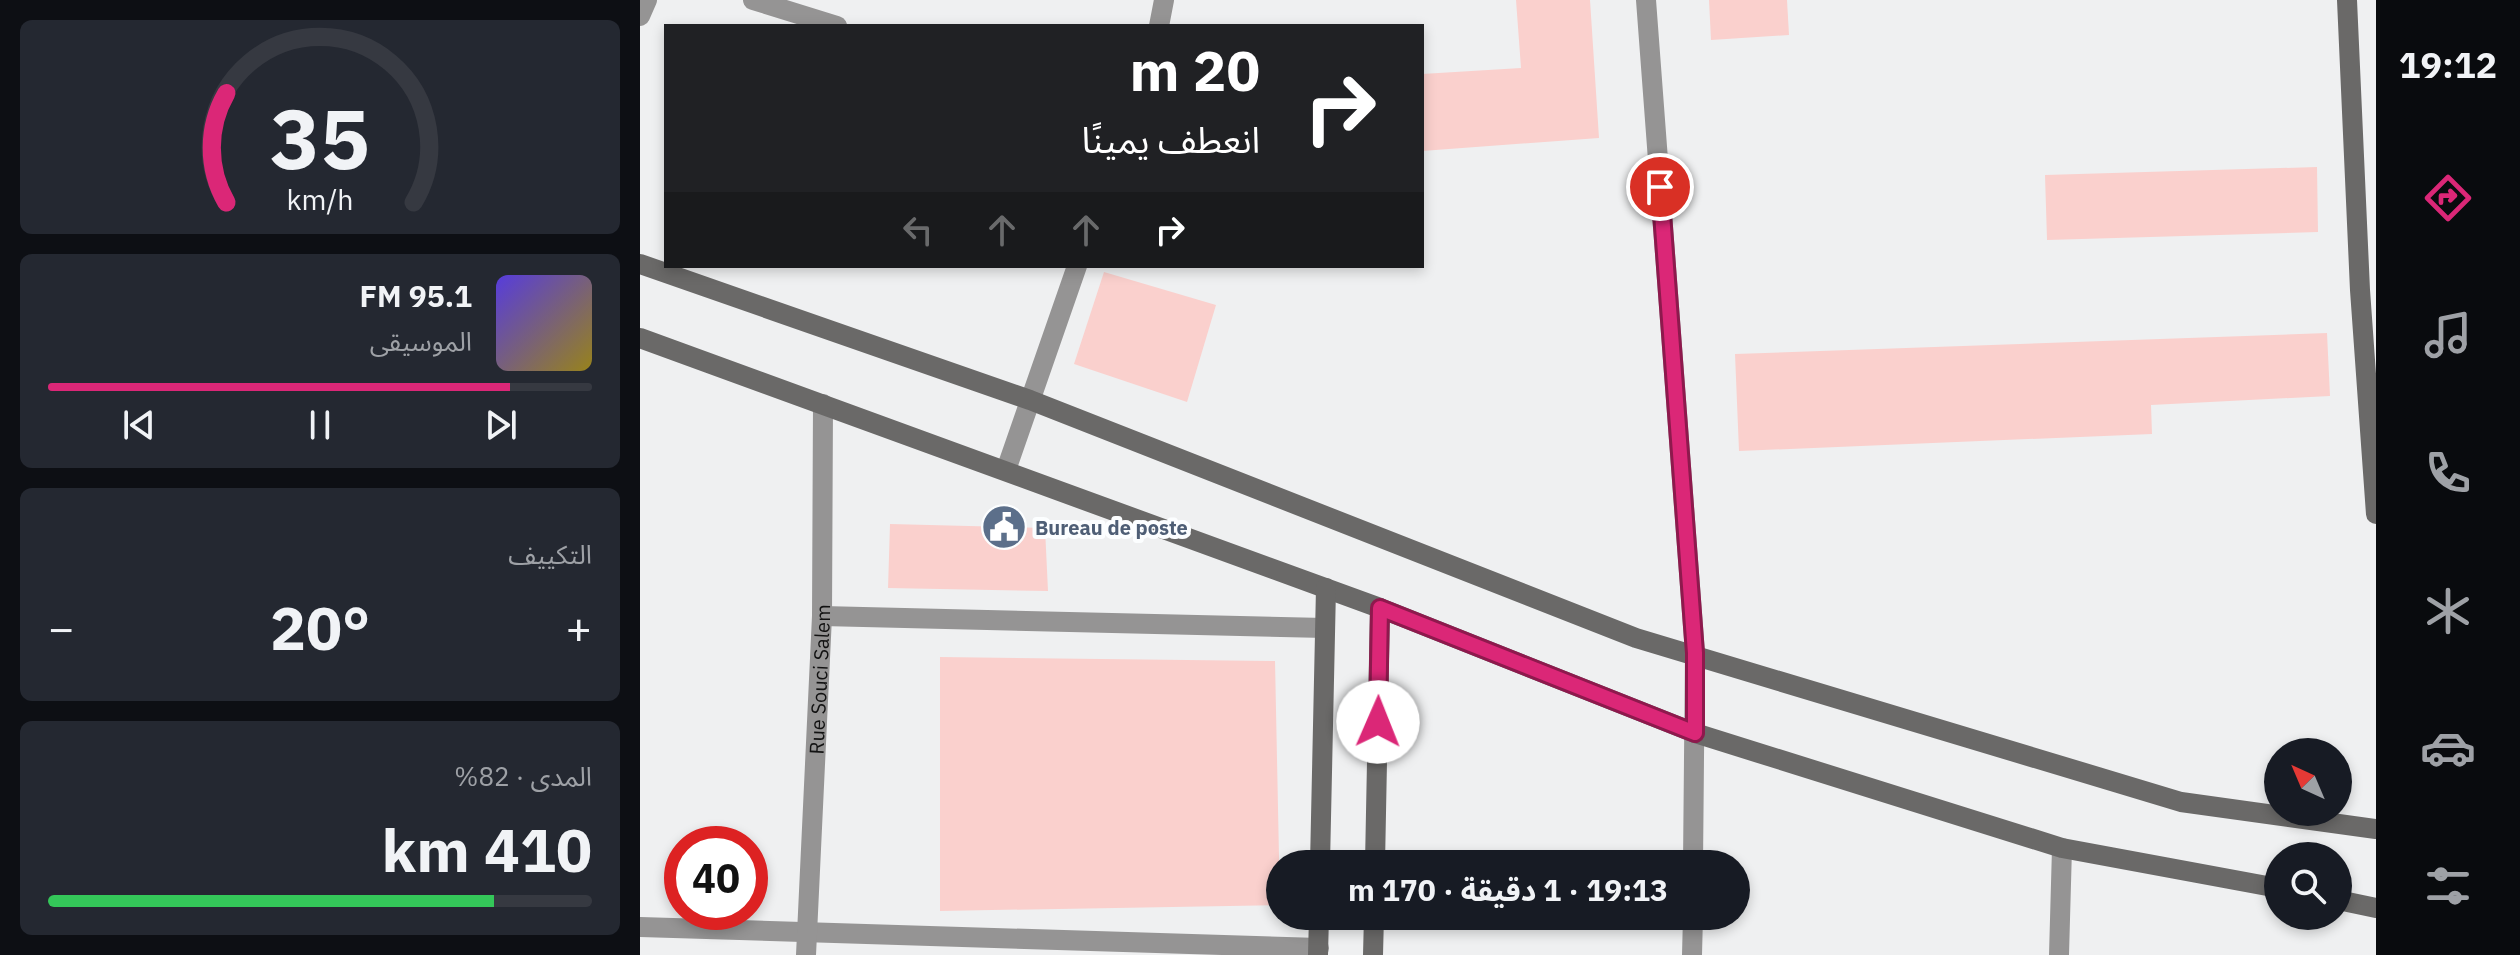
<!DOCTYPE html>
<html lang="ar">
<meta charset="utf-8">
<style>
:root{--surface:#171b24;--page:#242831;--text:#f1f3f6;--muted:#9ea1a6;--line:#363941;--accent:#db2777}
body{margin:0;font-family:"IBM Plex Sans","Noto Sans Arabic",sans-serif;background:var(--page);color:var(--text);direction:rtl;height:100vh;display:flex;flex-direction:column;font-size:30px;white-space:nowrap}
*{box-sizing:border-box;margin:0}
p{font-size:26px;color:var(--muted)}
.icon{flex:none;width:44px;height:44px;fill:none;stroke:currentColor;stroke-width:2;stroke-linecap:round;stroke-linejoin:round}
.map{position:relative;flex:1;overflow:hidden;direction:ltr}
.panel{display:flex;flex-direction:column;gap:20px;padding:20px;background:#0d0f14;width:640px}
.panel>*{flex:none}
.banner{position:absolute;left:24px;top:24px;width:760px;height:244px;border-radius:0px;box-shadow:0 4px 12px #0003;direction:rtl;background:#202124;color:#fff;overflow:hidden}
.needle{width:52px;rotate:316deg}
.buttons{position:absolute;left:1624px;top:738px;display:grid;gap:16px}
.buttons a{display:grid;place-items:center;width:88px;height:88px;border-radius:50%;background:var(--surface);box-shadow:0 4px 12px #0003;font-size:40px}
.speed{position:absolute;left:24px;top:826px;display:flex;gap:16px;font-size:40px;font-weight:700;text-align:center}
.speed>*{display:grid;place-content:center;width:104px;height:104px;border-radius:50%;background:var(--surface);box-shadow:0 4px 12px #0003;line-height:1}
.speed .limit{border:12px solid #d22;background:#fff;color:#111}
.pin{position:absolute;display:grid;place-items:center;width:68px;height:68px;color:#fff;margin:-34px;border:4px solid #fff;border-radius:50%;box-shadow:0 2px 8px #0007}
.me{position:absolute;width:88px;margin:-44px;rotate:1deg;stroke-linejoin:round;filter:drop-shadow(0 0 6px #0008)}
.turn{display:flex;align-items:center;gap:28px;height:168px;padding:0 32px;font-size:36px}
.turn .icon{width:104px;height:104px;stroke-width:2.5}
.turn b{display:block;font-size:56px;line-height:68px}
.lanes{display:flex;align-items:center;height:76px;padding:0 32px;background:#0003;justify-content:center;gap:40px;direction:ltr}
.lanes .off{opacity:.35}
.big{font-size:60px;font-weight:700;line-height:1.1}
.panel .widget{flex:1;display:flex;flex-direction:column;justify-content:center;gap:12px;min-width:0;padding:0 28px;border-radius:12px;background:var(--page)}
.panel .dial{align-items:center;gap:0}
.dial svg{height:208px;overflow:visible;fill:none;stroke:var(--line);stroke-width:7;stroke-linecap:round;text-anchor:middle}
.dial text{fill:var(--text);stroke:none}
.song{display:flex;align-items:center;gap:24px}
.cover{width:96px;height:96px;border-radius:12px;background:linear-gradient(135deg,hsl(250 70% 55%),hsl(50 70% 35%))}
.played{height:8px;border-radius:4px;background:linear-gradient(90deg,var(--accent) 85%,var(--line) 85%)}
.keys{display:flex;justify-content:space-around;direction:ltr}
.heat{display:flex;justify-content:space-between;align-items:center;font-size:44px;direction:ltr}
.charge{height:12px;border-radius:6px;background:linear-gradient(90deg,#34c759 82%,var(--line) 0)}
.trip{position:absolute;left:626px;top:850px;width:484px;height:80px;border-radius:40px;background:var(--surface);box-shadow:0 4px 12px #0003;font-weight:700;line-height:80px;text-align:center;direction:rtl}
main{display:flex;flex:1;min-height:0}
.tabs{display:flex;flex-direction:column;width:144px;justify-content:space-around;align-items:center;background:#090b0e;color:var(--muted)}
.tabs .icon{width:56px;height:56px}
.tabs .current{color:var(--accent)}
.tabs b{font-size:36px;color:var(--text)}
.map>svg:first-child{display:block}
.building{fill:#fad0cd}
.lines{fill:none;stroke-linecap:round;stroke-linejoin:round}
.street{stroke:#959494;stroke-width:20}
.secondary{stroke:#6a6968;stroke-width:20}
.route-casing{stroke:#8e194d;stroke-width:20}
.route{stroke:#db2777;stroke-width:14}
.labels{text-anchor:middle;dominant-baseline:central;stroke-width:8;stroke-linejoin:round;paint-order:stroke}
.service-label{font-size:20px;font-weight:bold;fill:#4e5e75;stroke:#fcfeff;text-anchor:start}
.street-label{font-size:20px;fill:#121212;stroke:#fcfeff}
</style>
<main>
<nav class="tabs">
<b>19:12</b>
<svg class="icon current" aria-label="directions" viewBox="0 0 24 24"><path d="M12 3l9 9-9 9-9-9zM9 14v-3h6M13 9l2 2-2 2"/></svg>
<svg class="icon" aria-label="music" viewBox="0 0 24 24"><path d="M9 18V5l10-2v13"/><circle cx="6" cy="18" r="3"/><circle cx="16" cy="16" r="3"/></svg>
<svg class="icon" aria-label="phone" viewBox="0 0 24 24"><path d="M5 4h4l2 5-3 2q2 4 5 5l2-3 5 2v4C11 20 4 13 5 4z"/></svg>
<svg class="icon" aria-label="climate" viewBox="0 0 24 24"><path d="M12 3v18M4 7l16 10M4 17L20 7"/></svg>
<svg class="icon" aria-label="car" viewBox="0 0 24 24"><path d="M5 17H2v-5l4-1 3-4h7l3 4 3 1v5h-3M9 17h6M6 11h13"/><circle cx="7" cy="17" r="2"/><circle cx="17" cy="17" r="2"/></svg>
<svg class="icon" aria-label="filters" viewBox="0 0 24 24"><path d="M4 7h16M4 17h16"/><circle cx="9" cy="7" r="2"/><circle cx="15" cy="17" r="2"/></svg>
</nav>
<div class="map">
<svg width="1736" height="955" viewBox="0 0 1736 955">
<rect width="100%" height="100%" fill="#eff0f1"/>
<!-- building -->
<g class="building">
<polygon points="876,0 950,0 959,138 782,151 782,74 881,68"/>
<polygon points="1069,0 1147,0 1149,35 1071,40"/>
<polygon points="1677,167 1678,232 1407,240 1405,175"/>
<polygon points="464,272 576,305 547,402 434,364"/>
<polygon points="1687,333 1690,396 1511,405 1512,434 1099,451 1095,354"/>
<polygon points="250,524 405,528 408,591 248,588"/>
<polygon points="300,657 635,661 640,905 300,911"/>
</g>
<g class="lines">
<!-- street -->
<g class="street">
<polyline points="113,0 197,26"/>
<polyline points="1006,0 1055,653 1053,864"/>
<polyline points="0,16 7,0"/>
<polyline points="519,26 524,0"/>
<polyline points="366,470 437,266"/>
<polyline points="182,616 685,628"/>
<polyline points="0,927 679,948"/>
<path id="s1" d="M166 955 182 616 183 404"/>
<polyline points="1052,955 1053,916"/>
<polyline points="1419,955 1422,848"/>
</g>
<!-- secondary -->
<g class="secondary">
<polyline points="1707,0 1720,290 1736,514"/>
<polyline points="0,264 390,400 996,638 1541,802 1736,829"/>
<polyline points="0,338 740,608 1055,733 1422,848 1638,888"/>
<polyline points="680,864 686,588"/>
<polyline points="735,864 740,608"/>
<polyline points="1698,900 1736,908"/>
<polyline points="678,955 679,916"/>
<polyline points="733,955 734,916"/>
</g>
</g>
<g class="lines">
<!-- route casing -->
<g class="route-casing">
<polyline id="route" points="738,722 740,608 1055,733 1055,653 1020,187"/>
</g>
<!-- route -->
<use href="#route" class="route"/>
</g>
<!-- icons -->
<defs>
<g id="civic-disc" transform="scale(2.3)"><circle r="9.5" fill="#5c6f8a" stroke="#fcfeff"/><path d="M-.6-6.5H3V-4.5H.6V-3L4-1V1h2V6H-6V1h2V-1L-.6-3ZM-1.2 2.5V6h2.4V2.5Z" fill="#fff"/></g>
</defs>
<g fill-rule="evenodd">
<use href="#civic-disc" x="364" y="527"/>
</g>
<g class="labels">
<!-- service labels -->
<g class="service-label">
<text x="395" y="527">Bureau de poste</text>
</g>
<!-- street labels -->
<g class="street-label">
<text stroke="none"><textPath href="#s1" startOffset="276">Rue Souci Salem</textPath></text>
</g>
</g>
</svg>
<div class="buttons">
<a><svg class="needle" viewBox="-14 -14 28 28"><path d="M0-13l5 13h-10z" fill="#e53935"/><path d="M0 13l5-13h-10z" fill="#9ea1a6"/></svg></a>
<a><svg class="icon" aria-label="search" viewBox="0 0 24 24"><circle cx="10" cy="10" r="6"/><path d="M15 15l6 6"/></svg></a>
</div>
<div class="speed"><div class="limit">40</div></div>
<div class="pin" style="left:1020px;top:187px;background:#d93025"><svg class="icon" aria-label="arrive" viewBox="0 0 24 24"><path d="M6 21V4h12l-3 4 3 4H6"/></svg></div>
<svg class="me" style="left:738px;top:722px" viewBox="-20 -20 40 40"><circle r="19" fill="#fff"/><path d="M0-13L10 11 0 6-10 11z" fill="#db2777"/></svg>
<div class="trip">19:13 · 1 دقيقة · 170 m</div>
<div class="banner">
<div class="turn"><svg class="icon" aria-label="right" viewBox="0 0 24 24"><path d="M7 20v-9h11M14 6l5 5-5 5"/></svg><div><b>20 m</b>انعطف يمينًا</div></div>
<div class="lanes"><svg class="icon off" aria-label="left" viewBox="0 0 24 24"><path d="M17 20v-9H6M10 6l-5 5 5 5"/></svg><svg class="icon off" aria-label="ahead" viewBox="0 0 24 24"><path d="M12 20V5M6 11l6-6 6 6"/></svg><svg class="icon off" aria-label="ahead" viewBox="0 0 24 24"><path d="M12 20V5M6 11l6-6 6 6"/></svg><svg class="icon" aria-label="right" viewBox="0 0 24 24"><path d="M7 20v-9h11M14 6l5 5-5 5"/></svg></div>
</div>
</div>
<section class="panel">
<div class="widget dial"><svg viewBox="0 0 100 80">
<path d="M14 69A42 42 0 1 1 86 69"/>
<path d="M14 69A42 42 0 0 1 14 27" stroke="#db2777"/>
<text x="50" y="56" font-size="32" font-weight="700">35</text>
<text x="50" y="72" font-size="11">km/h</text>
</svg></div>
<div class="widget">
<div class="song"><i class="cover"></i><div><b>95.1 FM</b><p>الموسيقى</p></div></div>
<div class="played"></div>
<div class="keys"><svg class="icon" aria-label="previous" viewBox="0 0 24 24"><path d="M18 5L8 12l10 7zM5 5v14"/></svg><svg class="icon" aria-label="pause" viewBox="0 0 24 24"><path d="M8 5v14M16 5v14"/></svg><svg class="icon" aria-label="next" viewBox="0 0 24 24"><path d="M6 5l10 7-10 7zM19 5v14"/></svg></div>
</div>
<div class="widget"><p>التكييف</p>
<div class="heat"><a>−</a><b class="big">20°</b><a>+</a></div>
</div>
<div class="widget"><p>المدى · 82%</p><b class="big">410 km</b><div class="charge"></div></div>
</section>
</main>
